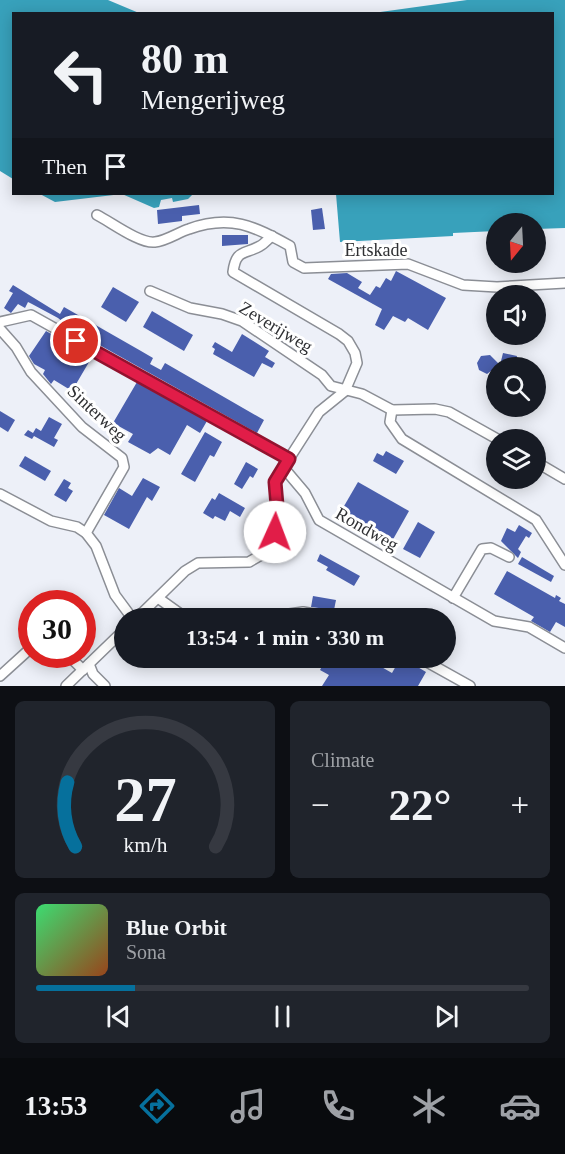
<!DOCTYPE html>
<meta charset="utf-8">
<style>
:root{--surface:#171b24;--page:#20242c;--text:#f1f3f6;--muted:#9ea1a6;--line:#363941;--accent:#06709c}
body{margin:0;font-family:"Times New Roman",serif;background:var(--page);color:var(--text);height:100vh;display:flex;flex-direction:column;font-size:22px;white-space:nowrap}
*{box-sizing:border-box;margin:0}
p{font-size:20px;color:var(--muted)}
.icon{flex:none;width:33px;height:33px;fill:none;stroke:currentColor;stroke-width:2;stroke-linecap:round;stroke-linejoin:round}
.map{position:relative;height:686px;overflow:hidden}
.drawer{display:flex;flex-direction:column;gap:15px;padding:15px;background:#0d0f14;flex:1}
.drawer>*{flex:none}
.top-card{position:absolute;left:12px;top:12px;width:542px;height:183px;border-radius:0px;box-shadow:0 3px 15px #0003;background:#171b24;color:var(--text);overflow:hidden}
.needle{width:39px;rotate:198deg}
.controls{position:absolute;left:486px;top:213px;display:grid;gap:12px}
.controls a{display:grid;place-items:center;width:60px;height:60px;border-radius:50%;background:var(--surface);box-shadow:0 3px 15px #0003;font-size:30px}
.speed{position:absolute;left:18px;top:590px;display:flex;gap:12px;font-size:30px;font-weight:700;text-align:center}
.speed>*{display:grid;place-content:center;width:78px;height:78px;border-radius:50%;background:var(--surface);box-shadow:0 3px 15px #0003;line-height:1}
.speed .limit{border:9px solid #d22;background:#fff;color:#111}
.pin{position:absolute;display:grid;place-items:center;width:51px;height:51px;color:#fff;margin:-26px;border:3px solid #fff;border-radius:50%;box-shadow:0 2px 6px #0007}
.me{position:absolute;width:66px;margin:-33px;rotate:2deg;stroke-linejoin:round;filter:drop-shadow(0 0 4px #0008)}
.turn{display:flex;align-items:center;gap:21px;height:126px;padding:0 30px;font-size:27px}
.turn .icon{width:78px;height:78px;stroke-width:2.5}
.turn b{display:block;font-size:42px;line-height:51px}
.then{display:flex;align-items:center;height:57px;padding:0 30px;background:#0003;gap:12px;font-size:22px}
.big{font-size:45px;font-weight:700;line-height:1.1}
.drawer .widget{flex:1;display:flex;flex-direction:column;justify-content:center;gap:9px;min-width:0;padding:0 21px;border-radius:9px;background:var(--page)}
.drawer .dial{align-items:center;gap:0}
.dial svg{height:156px;overflow:visible;fill:none;stroke:var(--line);stroke-width:7;stroke-linecap:round;text-anchor:middle}
.dial text{fill:var(--text);stroke:none}
.song{display:flex;align-items:center;gap:18px}
.cover{width:72px;height:72px;border-radius:9px;background:linear-gradient(135deg,hsl(140 70% 55%),hsl(20 70% 35%))}
.played{height:6px;border-radius:3px;background:linear-gradient(90deg,var(--accent) 20%,var(--line) 20%)}
.keys{display:flex;justify-content:space-around;direction:ltr}
.heat{display:flex;justify-content:space-between;align-items:center;font-size:33px;direction:ltr}
.drawer .tiles{flex:1;display:grid;gap:15px;grid-template-columns:1fr 1fr}
.widget:last-child{grid-column:span 2}
.trip{position:absolute;left:114px;top:608px;width:342px;height:60px;border-radius:30px;background:var(--surface);box-shadow:0 3px 15px #0003;font-weight:700;line-height:60px;text-align:center}
.tab-bar{display:flex;height:96px;justify-content:space-around;align-items:center;background:#090b0e;color:var(--muted)}
.tab-bar .icon{width:42px;height:42px}
.tab-bar .active{color:var(--accent)}
.tab-bar b{font-size:27px;color:var(--text)}
.map>svg:first-child{display:block}
.water{fill:#38a1bb}
.building{fill:#4a5fad}
.lines{fill:none;stroke-linecap:round;stroke-linejoin:round}
.minor-casing{stroke:#8b8e95;stroke-width:12}
.minor{stroke:#fff;stroke-width:9}
.route-casing{stroke:#92132f;stroke-width:15}
.route{stroke:#e11d48;stroke-width:10}
.labels{text-anchor:middle;dominant-baseline:central;stroke-width:6;stroke-linejoin:round;paint-order:stroke}
.street-label{font-size:18px;fill:#2f3033;stroke:#fff}
</style>
<div class="map">
<svg width="565" height="686" viewBox="0 0 565 686">
<rect width="100%" height="100%" fill="#edf0f8"/>
<!-- water -->
<g class="water">
<polygon points="0,0 108,0 139,13 14,14 13,179 0,171"/>
<polygon points="467,0 565,0 565,228 536,229 536,224 496,224 496,231 453,233 453,236 340,242 336,194 552,194 552,14 373,13"/>
<polygon points="40,194 193,194 188,199 173,202 172,198 161,200 159,207 154,208 122,194 55,202"/>
</g>
<!-- building -->
<g class="building">
<polygon points="199,205 200,214 182,216 182,221 158,224 157,210"/>
<polygon points="322,208 325,229 313,230 311,210"/>
<polygon points="222,235 248,235 248,244 222,246"/>
<polygon points="396,271 446,298 428,330 408,318 405,322 393,316 384,330 375,325 382,309 328,279 331,274 347,273 362,282 358,288 370,295 376,286 380,288 386,278 391,281"/>
<polygon points="13,285 60,314 64,307 141,351 153,358 150,364 161,370 165,363 264,420 257,433 62,324 63,322 58,318 32,304 28,302 25,308 18,304 11,313 4,308 13,293 9,291"/>
<polygon points="113,287 139,302 126,322 101,307"/>
<polygon points="152,311 193,335 184,351 143,327"/>
<polygon points="46,331 81,351 78,356 89,362 72,391 54,380 51,384 43,374 45,370 34,364 29,356"/>
<polygon points="242,334 269,351 265,357 275,363 272,368 262,363 254,377 213,354 215,349 212,347 215,342 232,352"/>
<polygon points="503,353 517,356 515,368 495,368 487,374 479,370 477,363 481,356 490,355 500,365"/>
<polygon points="137,382 207,421 200,433 187,425 170,455 158,448 150,454 128,442 133,434 113,423"/>
<polygon points="0,411 15,420 8,432 0,427"/>
<polygon points="49,417 62,424 54,438 58,440 54,447 34,436 32,439 24,435 28,430 33,433 36,428 41,431"/>
<polygon points="205,432 222,442 214,457 210,455 195,482 181,474"/>
<polygon points="386,451 404,461 396,474 373,461 377,453 383,456"/>
<polygon points="25,456 51,471 45,481 19,466"/>
<polygon points="246,462 258,469 253,478 250,476 242,489 234,484"/>
<polygon points="143,478 160,487 152,501 147,497 129,529 104,515 119,488 132,496"/>
<polygon points="64,479 71,483 68,488 73,491 66,502 54,495"/>
<polygon points="358,482 409,511 391,543 340,513"/>
<polygon points="219,493 245,508 240,517 230,511 225,521 215,516 213,519 203,513 212,498 215,500"/>
<polygon points="418,522 435,532 420,558 403,549"/>
<polygon points="519,525 532,533 529,538 526,536 518,549 521,552 518,558 501,541 507,528 515,532"/>
<polygon points="320,554 360,576 354,586 326,570 328,567 317,561"/>
<polygon points="522,557 554,576 551,582 518,564"/>
<polygon points="507,571 555,598 556,595 561,598 559,601 565,604 565,627 556,622 550,632 531,621 534,617 494,594"/>
<polygon points="313,596 336,600 334,610 311,607"/>
<polygon points="327,657 364,657 392,673 401,657 426,672 418,686 322,686 329,675 320,670"/>
</g>
<g class="lines">
<!-- minor casing -->
<g class="minor-casing">
<g id="minor">
<path d="M97 215C111 222 140 244 155 242 166 241 179 232 189 229 230 214 254 226 290 246L293 262 304 268 408 264 463 285 497 287 565 283"/>
<polyline points="150,291 190,308 222,314 242,321 322,375 331,386 362,394 392,410 435,409 449,412 499,440"/>
<polyline points="0,322 31,315 289,459"/>
<polyline points="0,329 16,347 31,372 82,427 122,458 124,467 86,533"/>
<polyline points="392,410 390,422 402,439 536,520 565,565"/>
<polyline points="536,462 565,479"/>
<polyline points="283,467 305,493 319,520 494,621 529,627 565,648"/>
<polyline points="0,494 51,521 77,527 86,533 96,546 115,595 132,618"/>
<polyline points="158,598 186,618"/>
<polyline points="453,598 482,549 491,548 509,557"/>
<path d="M137 618 185 571 198 563 249 562 261 555 272 540 278 525 275 482 278 476 319 412 345 391 357 363 355 353 348 341 339 334 233 272C236 249 244 255 260 246 264 244 268 239 272 236"/>
<polyline points="262,618 303,612 338,618"/>
<polyline points="67,654 83,670"/>
<polyline points="418,657 470,686"/>
<polyline points="89,664 93,674 105,686"/>
<polyline points="0,676 32,647"/>
<polyline points="66,686 124,630"/>
</g>
</g>
<!-- minor -->
<use href="#minor" class="minor"/>
</g>
<g class="lines">
<!-- route casing -->
<g class="route-casing">
<polyline id="route" points="76,341 289,459 275,482 278,517 275,532"/>
</g>
<!-- route -->
<use href="#route" class="route"/>
</g>
<g class="labels">
<!-- street labels -->
<g class="street-label">
<text x="376" y="250">Ertskade</text>
<text transform="translate(276 327) rotate(31)">Zeverijweg</text>
<text transform="translate(97 413) rotate(43)">Sinterweg</text>
<text transform="translate(367 529) rotate(30)">Rondweg</text>
</g>
</g>
</svg>
<div class="controls">
<a><svg class="needle" viewBox="-14 -14 28 28"><path d="M0-13l5 13h-10z" fill="#e53935"/><path d="M0 13l5-13h-10z" fill="#9ea1a6"/></svg></a>
<a><svg class="icon" aria-label="sound" viewBox="0 0 24 24"><path d="M4 9h4l5-4v14l-5-4H4zM17 9q2 3 0 6"/></svg></a>
<a><svg class="icon" aria-label="search" viewBox="0 0 24 24"><circle cx="10" cy="10" r="6"/><path d="M15 15l6 6"/></svg></a>
<a><svg class="icon" aria-label="layers" viewBox="0 0 24 24"><path d="M12 4l9 5-9 5-9-5zM3 14l9 5 9-5"/></svg></a>
</div>
<div class="speed"><div class="limit">30</div></div>
<div class="pin" style="left:76px;top:341px;background:#d93025"><svg class="icon" aria-label="arrive" viewBox="0 0 24 24"><path d="M6 21V4h12l-3 4 3 4H6"/></svg></div>
<svg class="me" style="left:275px;top:532px" viewBox="-20 -20 40 40"><circle r="19" fill="#fff"/><path d="M0-13L10 11 0 6-10 11z" fill="#e11d48"/></svg>
<div class="trip">13:54 · 1 min · 330 m</div>
<div class="top-card">
<div class="turn"><svg class="icon" aria-label="left" viewBox="0 0 24 24"><path d="M17 20v-9H6M10 6l-5 5 5 5"/></svg><div><b>80 m</b>Mengerijweg</div></div>
<div class="then">Then<svg class="icon" aria-label="arrive" viewBox="0 0 24 24"><path d="M6 21V4h12l-3 4 3 4H6"/></svg></div>
</div>
</div>
<section class="drawer">
<div class="tiles">
<div class="widget dial"><svg viewBox="0 0 100 80">
<path d="M14 69A42 42 0 1 1 86 69"/>
<path d="M14 69A42 42 0 0 1 10 36" stroke="#06709c"/>
<text x="50" y="56" font-size="32" font-weight="700">27</text>
<text x="50" y="72" font-size="11">km/h</text>
</svg></div>
<div class="widget"><p>Climate</p>
<div class="heat"><a>−</a><b class="big">22°</b><a>+</a></div>
</div>
<div class="widget">
<div class="song"><i class="cover"></i><div><b>Blue Orbit</b><p>Sona</p></div></div>
<div class="played"></div>
<div class="keys"><svg class="icon" aria-label="previous" viewBox="0 0 24 24"><path d="M18 5L8 12l10 7zM5 5v14"/></svg><svg class="icon" aria-label="pause" viewBox="0 0 24 24"><path d="M8 5v14M16 5v14"/></svg><svg class="icon" aria-label="next" viewBox="0 0 24 24"><path d="M6 5l10 7-10 7zM19 5v14"/></svg></div>
</div>
</div>
</section>
<nav class="tab-bar">
<b>13:53</b>
<svg class="icon active" aria-label="directions" viewBox="0 0 24 24"><path d="M12 3l9 9-9 9-9-9zM9 14v-3h6M13 9l2 2-2 2"/></svg>
<svg class="icon" aria-label="music" viewBox="0 0 24 24"><path d="M9 18V5l10-2v13"/><circle cx="6" cy="18" r="3"/><circle cx="16" cy="16" r="3"/></svg>
<svg class="icon" aria-label="phone" viewBox="0 0 24 24"><path d="M5 4h4l2 5-3 2q2 4 5 5l2-3 5 2v4C11 20 4 13 5 4z"/></svg>
<svg class="icon" aria-label="climate" viewBox="0 0 24 24"><path d="M12 3v18M4 7l16 10M4 17L20 7"/></svg>
<svg class="icon" aria-label="car" viewBox="0 0 24 24"><path d="M5 17H2v-5l4-1 3-4h7l3 4 3 1v5h-3M9 17h6M6 11h13"/><circle cx="7" cy="17" r="2"/><circle cx="17" cy="17" r="2"/></svg>
</nav>
